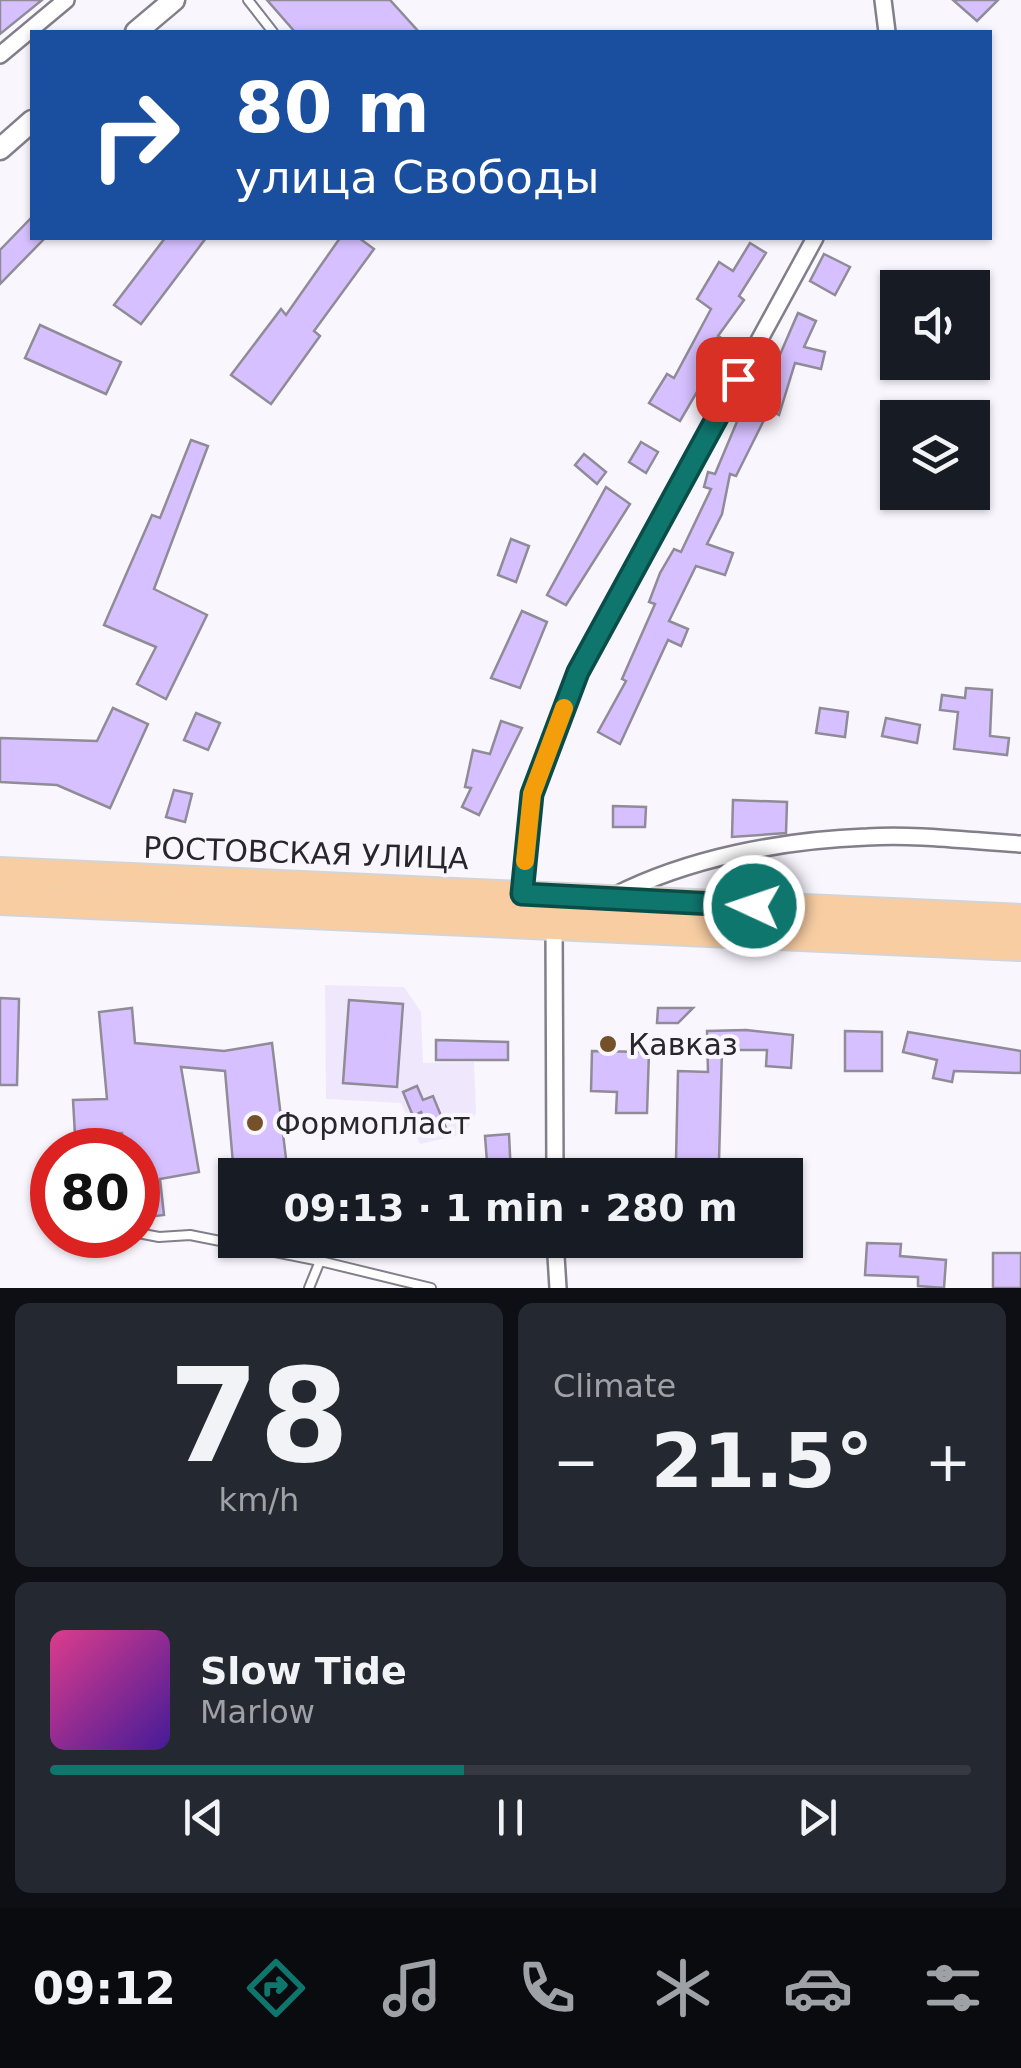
<!DOCTYPE html>
<meta charset="utf-8">
<style>
:root{--surface:#171b24;--page:#242831;--text:#f1f3f6;--muted:#9ea1a6;--line:#363941;--accent:#0f766e}
body{margin:0;font-family:"DejaVu Sans",sans-serif;background:var(--page);color:var(--text);height:100vh;display:flex;flex-direction:column;font-size:38px;white-space:nowrap}
*{box-sizing:border-box;margin:0}
p{font-size:32px;color:var(--muted)}
.icon{flex:none;width:55px;height:55px;fill:none;stroke:currentColor;stroke-width:2;stroke-linecap:round;stroke-linejoin:round}
.map{position:relative;height:1288px;overflow:hidden}
.drawer{display:flex;flex-direction:column;gap:15px;padding:15px;background:#0d0f14;flex:1}
.drawer>*{flex:none}
.banner{position:absolute;left:30px;top:30px;width:962px;height:210px;border-radius:0px;box-shadow:0 2px 8px #0004;background:#1a4fa0;color:#fff;overflow:hidden}
.controls{position:absolute;left:880px;top:270px;display:grid;gap:20px}
.controls a{display:grid;place-items:center;width:110px;height:110px;border-radius:0px;background:var(--surface);box-shadow:0 2px 8px #0004;font-size:50px}
.speed{position:absolute;left:30px;top:1128px;display:flex;gap:20px;font-size:50px;font-weight:700;text-align:center}
.speed>*{display:grid;place-content:center;width:130px;height:130px;border-radius:50%;background:var(--surface);box-shadow:0 2px 8px #0004;line-height:1}
.speed .limit{border:15px solid #d22;background:#fff;color:#111}
.pin{position:absolute;display:grid;place-items:center;width:85px;height:85px;color:#fff;margin:-42px;border-radius:20px;box-shadow:0 5px 15px #0006}
.me{position:absolute;width:110px;margin:-55px;rotate:273deg;stroke-linejoin:round;filter:drop-shadow(0 0 8px #0008)}
.turn{display:flex;align-items:center;gap:35px;height:210px;padding:0 40px;font-size:45px}
.turn .icon{width:130px;height:130px;stroke-width:2.5}
.turn b{display:block;font-size:70px;line-height:85px}
.big{font-size:75px;font-weight:700;line-height:1.1}
.drawer .card{flex:1;display:flex;flex-direction:column;justify-content:center;gap:15px;min-width:0;padding:0 35px;border-radius:15px;background:var(--page)}
.drawer .dial{align-items:center;gap:0}
.dial b{font-size:130px;line-height:1}
.song{display:flex;align-items:center;gap:30px}
.cover{width:120px;height:120px;border-radius:15px;background:linear-gradient(135deg,hsl(330 70% 55%),hsl(260 70% 35%))}
.played{height:10px;border-radius:5px;background:linear-gradient(90deg,var(--accent) 45%,var(--line) 45%)}
.keys{display:flex;justify-content:space-around;direction:ltr}
.heat{display:flex;justify-content:space-between;align-items:center;font-size:55px;direction:ltr}
.drawer .tiles{flex:1;display:grid;gap:15px;grid-template-columns:1fr 1fr}
.card:last-child{grid-column:span 2}
.trip{position:absolute;left:218px;top:1158px;width:585px;height:100px;border-radius:0px;background:var(--surface);box-shadow:0 2px 8px #0004;font-weight:700;line-height:100px;text-align:center}
.dock{display:flex;height:160px;justify-content:space-around;align-items:center;background:#090b0e;color:var(--muted)}
.dock .icon{width:70px;height:70px}
.dock .selected{color:var(--accent)}
.dock b{font-size:45px;color:var(--text)}
.map>svg:first-child{display:block}
.built{fill:#efe8fc}
.building{fill:#d7c0ff;stroke:#8f8b97;stroke-width:2.5}
.lines{fill:none;stroke-linecap:round;stroke-linejoin:round}
.lane-casing{stroke:#827f8a;stroke-width:12}
.street-casing{stroke:#827f8a;stroke-width:20}
.secondary-casing{stroke:#827f8a;stroke-width:25}
.highway-casing{stroke:#d4d4d5;stroke-width:32}
.lane{stroke:#fff;stroke-width:8}
.street{stroke:#fff;stroke-width:15}
.secondary{stroke:#fff;stroke-width:20}
.highway{stroke:#f8cda2;stroke-width:28}
.route-casing{stroke:#0a4d48;stroke-width:25}
.route{stroke:#0f766e;stroke-width:18}
.slow{stroke:#f59e0b;stroke-width:18}
.poi-dot{fill:#75512b;stroke:#f9f6fe;stroke-width:4}
.labels{text-anchor:middle;dominant-baseline:central;stroke-width:8;stroke-linejoin:round;paint-order:stroke}
.street-label{font-size:30px;fill:#28272b;stroke:#f9f6fe}
.poi-label{font-size:30px;fill:#28272b;stroke:#f9f6fe;text-anchor:start}
</style>
<div class="map">
<svg width="1021" height="1288" viewBox="0 0 1021 1288">
<rect width="100%" height="100%" fill="#f9f6fe"/>
<!-- built -->
<polygon class="built" points="325,985 404,987 421,1012 423,1063 474,1062 476,1113 464,1134 420,1144 401,1103 326,1099"/>
<!-- building -->
<g class="building">
<polygon points="0,0 42,0 0,34"/>
<polygon points="267,0 390,0 419,32 295,32"/>
<polygon points="953,0 998,0 977,21"/>
<polygon points="32,217 32,238 45,238 0,284 0,250"/>
<polygon points="165,238 206,238 141,324 114,305"/>
<polygon points="340,238 359,238 374,249 314,331 320,336 271,404 231,375 281,309 286,315"/>
<polygon points="750,243 766,253 739,296 744,300 718,336 723,339 704,380 680,421 649,403 667,374 674,378 711,309 697,299 719,262 733,271"/>
<polygon points="824,254 850,267 835,295 810,281"/>
<polygon points="798,313 816,321 804,347 825,352 821,369 795,363 779,415 769,410 736,476 730,474 722,514 707,544 733,553 725,575 696,566 669,621 688,629 681,646 668,640 620,744 598,732 626,681 622,679 655,604 649,602 660,573 674,549 681,552 711,489 704,487 708,472 715,474 757,374 769,380"/>
<polygon points="40,325 121,362 106,394 25,358"/>
<polygon points="191,440 208,446 154,589 207,615 166,699 137,684 156,647 104,625 152,515 160,518"/>
<polygon points="641,442 658,452 646,473 629,462"/>
<polygon points="584,454 606,472 597,484 575,465"/>
<polygon points="606,487 630,504 566,605 547,595"/>
<polygon points="511,539 529,546 516,582 498,575"/>
<polygon points="522,611 547,622 520,688 491,678"/>
<polygon points="966,688 992,690 990,736 1009,738 1007,755 954,749 958,712 940,710 942,695 965,698"/>
<polygon points="113,708 148,724 110,808 57,785 0,782 0,738 97,741"/>
<polygon points="820,708 848,712 845,737 816,733"/>
<polygon points="196,713 220,723 208,750 184,740"/>
<polygon points="886,718 920,725 917,743 882,736"/>
<polygon points="501,721 522,728 479,815 462,807 471,788 465,787 473,750 490,754"/>
<polygon points="174,790 192,794 185,822 166,817"/>
<polygon points="733,800 787,802 786,833 732,837"/>
<polygon points="613,806 646,807 645,827 613,827"/>
<polygon points="0,998 19,999 17,1085 0,1085"/>
<polygon points="349,1000 403,1004 397,1087 343,1083"/>
<polygon points="132,1008 135,1043 224,1051 272,1043 288,1175 234,1175 225,1071 181,1067 199,1172 160,1179 164,1215 138,1218 138,1150 125,1150 122,1133 75,1135 73,1100 107,1099 99,1012"/>
<polygon points="658,1008 693,1008 678,1023 657,1023"/>
<polygon points="746,1030 793,1035 791,1068 766,1066 767,1050 722,1050 719,1161 676,1160 678,1071 708,1072 707,1031"/>
<polygon points="845,1031 882,1032 882,1071 845,1071"/>
<polygon points="908,1032 1021,1051 1021,1073 954,1071 952,1082 933,1078 937,1060 903,1052"/>
<polygon points="436,1040 508,1042 508,1060 436,1060"/>
<polygon points="592,1051 649,1052 647,1113 616,1113 617,1092 591,1091"/>
<polygon points="417,1086 423,1100 433,1096 446,1128 430,1134 421,1112 413,1116 403,1092"/>
<polygon points="509,1134 511,1175 488,1175 485,1136"/>
<polygon points="867,1243 901,1244 900,1256 946,1260 944,1288 918,1286 918,1277 865,1275"/>
<rect x="993" y="1253" width="28" height="35"/>
</g>
<g class="lines">
<!-- lane casing -->
<g class="lane-casing">
<g id="lane">
<polyline points="248,0 273,32"/>
<polyline points="138,1233 159,1237 190,1235 320,1261"/>
<polyline points="309,1288 320,1261 431,1288"/>
</g>
</g>
<!-- street casing -->
<g class="street-casing">
<g id="street">
<polyline points="883,0 887,32"/>
<polyline points="0,55 66,0"/>
<polyline points="522,894 532,794 578,672 815,238"/>
<path d="M614 896C688 858 783 840 867 837 918 834 970 841 1021 844"/>
<polyline points="554,922 555,1175"/>
<polyline points="555,1240 558,1288"/>
</g>
</g>
<!-- secondary casing -->
<g class="secondary-casing">
<g id="secondary">
<polyline points="136,32 174,0"/>
<polyline points="0,149 32,121"/>
</g>
</g>
<!-- highway casing -->
<g class="highway-casing">
<g id="highway">
<polyline points="0,872 1021,919"/>
<polyline points="0,900 1021,946"/>
</g>
</g>
<!-- lane -->
<use href="#lane" class="lane"/>
<!-- street -->
<use href="#street" class="street"/>
<!-- secondary -->
<use href="#secondary" class="secondary"/>
<!-- highway -->
<use href="#highway" class="highway"/>
</g>
<g class="lines">
<!-- route casing -->
<g class="route-casing">
<polyline id="route" points="738,379 578,672 532,794 522,894 754,906"/>
</g>
<!-- route -->
<use href="#route" class="route"/>
<!-- slow -->
<polyline class="slow" points="525,861 532,794 564,708"/>
</g>
<!-- markers -->
<g class="poi-dot">
<circle cx="608" cy="1044" r="10"/>
<circle cx="255" cy="1123" r="10"/>
</g>
<g class="labels">
<!-- street labels -->
<g class="street-label">
<text transform="translate(306 853) rotate(2)">РОСТОВСКАЯ УЛИЦА</text>
</g>
<!-- poi labels -->
<g class="poi-label">
<text x="628" y="1044">Кавказ</text>
<text x="275" y="1123">Формопласт</text>
</g>
</g>
</svg>
<div class="controls">
<a><svg class="icon" aria-label="sound" viewBox="0 0 24 24"><path d="M4 9h4l5-4v14l-5-4H4zM17 9q2 3 0 6"/></svg></a>
<a><svg class="icon" aria-label="layers" viewBox="0 0 24 24"><path d="M12 4l9 5-9 5-9-5zM3 14l9 5 9-5"/></svg></a>
</div>
<div class="speed"><div class="limit">80</div></div>
<div class="pin" style="left:738px;top:379px;background:#d93025"><svg class="icon" aria-label="arrive" viewBox="0 0 24 24"><path d="M6 21V4h12l-3 4 3 4H6"/></svg></div>
<svg class="me" style="left:754px;top:906px" viewBox="-20 -20 40 40"><circle r="17" fill="#0f766e" stroke="#fff" stroke-width="3"/><path d="M0-11L8 9 0 5-8 9z" fill="#fff"/></svg>
<div class="trip">09:13 · 1 min · 280 m</div>
<div class="banner">
<div class="turn"><svg class="icon" aria-label="right" viewBox="0 0 24 24"><path d="M7 20v-9h11M14 6l5 5-5 5"/></svg><div><b>80 m</b>улица Свободы</div></div>
</div>
</div>
<section class="drawer">
<div class="tiles">
<div class="card dial"><b>78</b><p>km/h</p></div>
<div class="card"><p>Climate</p>
<div class="heat"><a>−</a><b class="big">21.5°</b><a>+</a></div>
</div>
<div class="card">
<div class="song"><i class="cover"></i><div><b>Slow Tide</b><p>Marlow</p></div></div>
<div class="played"></div>
<div class="keys"><svg class="icon" aria-label="previous" viewBox="0 0 24 24"><path d="M18 5L8 12l10 7zM5 5v14"/></svg><svg class="icon" aria-label="pause" viewBox="0 0 24 24"><path d="M8 5v14M16 5v14"/></svg><svg class="icon" aria-label="next" viewBox="0 0 24 24"><path d="M6 5l10 7-10 7zM19 5v14"/></svg></div>
</div>
</div>
</section>
<nav class="dock">
<b>09:12</b>
<svg class="icon selected" aria-label="directions" viewBox="0 0 24 24"><path d="M12 3l9 9-9 9-9-9zM9 14v-3h6M13 9l2 2-2 2"/></svg>
<svg class="icon" aria-label="music" viewBox="0 0 24 24"><path d="M9 18V5l10-2v13"/><circle cx="6" cy="18" r="3"/><circle cx="16" cy="16" r="3"/></svg>
<svg class="icon" aria-label="phone" viewBox="0 0 24 24"><path d="M5 4h4l2 5-3 2q2 4 5 5l2-3 5 2v4C11 20 4 13 5 4z"/></svg>
<svg class="icon" aria-label="climate" viewBox="0 0 24 24"><path d="M12 3v18M4 7l16 10M4 17L20 7"/></svg>
<svg class="icon" aria-label="car" viewBox="0 0 24 24"><path d="M5 17H2v-5l4-1 3-4h7l3 4 3 1v5h-3M9 17h6M6 11h13"/><circle cx="7" cy="17" r="2"/><circle cx="17" cy="17" r="2"/></svg>
<svg class="icon" aria-label="filters" viewBox="0 0 24 24"><path d="M4 7h16M4 17h16"/><circle cx="9" cy="7" r="2"/><circle cx="15" cy="17" r="2"/></svg>
</nav>
